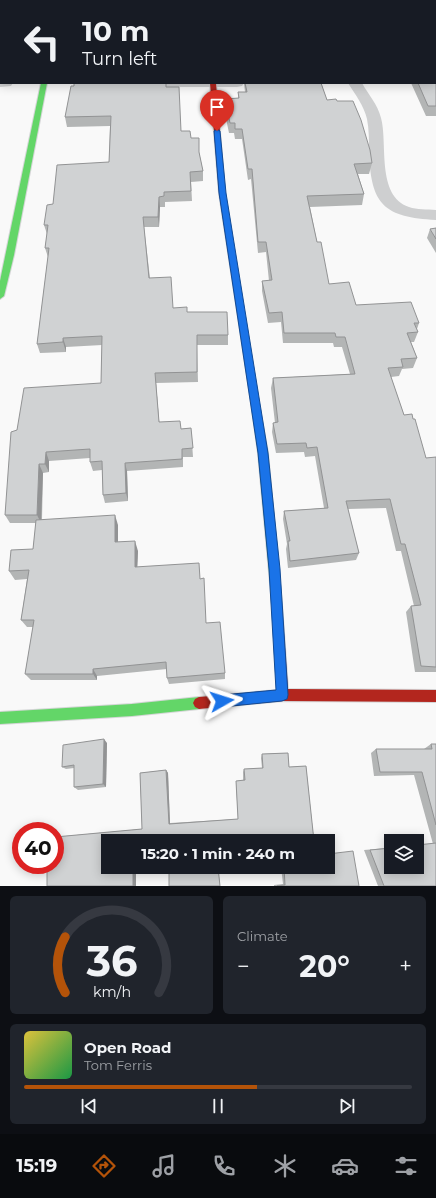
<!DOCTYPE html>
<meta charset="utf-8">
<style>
:root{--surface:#171b24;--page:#20242c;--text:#f1f3f6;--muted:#9ea1a6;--line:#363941;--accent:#b45309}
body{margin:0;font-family:Montserrat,sans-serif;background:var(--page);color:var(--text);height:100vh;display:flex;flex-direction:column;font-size:15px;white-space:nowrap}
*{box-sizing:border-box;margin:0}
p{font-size:13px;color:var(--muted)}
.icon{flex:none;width:22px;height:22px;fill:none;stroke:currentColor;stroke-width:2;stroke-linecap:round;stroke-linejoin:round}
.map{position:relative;height:886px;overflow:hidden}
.drawer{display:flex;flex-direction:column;gap:10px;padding:10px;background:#0d0f14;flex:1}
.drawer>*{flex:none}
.top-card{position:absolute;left:0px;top:0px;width:436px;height:84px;box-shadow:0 2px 10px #0003;background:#171b24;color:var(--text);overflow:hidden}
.controls{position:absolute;left:384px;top:834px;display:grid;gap:8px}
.controls a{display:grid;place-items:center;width:40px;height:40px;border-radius:0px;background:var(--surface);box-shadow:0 2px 10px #0003;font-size:20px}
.speed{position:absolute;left:12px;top:822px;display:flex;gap:8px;font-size:20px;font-weight:700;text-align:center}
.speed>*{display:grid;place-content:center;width:52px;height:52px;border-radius:50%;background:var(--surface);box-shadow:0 2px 10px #0003;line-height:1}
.speed .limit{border:6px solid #d22;background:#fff;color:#111}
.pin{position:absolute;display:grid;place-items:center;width:34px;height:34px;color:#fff;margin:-41px -17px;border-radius:50% 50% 50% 0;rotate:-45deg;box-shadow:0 0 4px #0007}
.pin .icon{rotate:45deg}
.me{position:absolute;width:44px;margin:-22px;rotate:84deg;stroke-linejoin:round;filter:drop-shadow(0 0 3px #0008)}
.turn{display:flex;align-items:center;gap:14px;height:84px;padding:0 16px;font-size:18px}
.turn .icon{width:52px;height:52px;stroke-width:2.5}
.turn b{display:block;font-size:28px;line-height:34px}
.big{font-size:30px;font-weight:700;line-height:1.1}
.drawer .tile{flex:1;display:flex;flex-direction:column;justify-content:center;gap:6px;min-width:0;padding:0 14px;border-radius:6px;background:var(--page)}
.drawer .dial{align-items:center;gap:0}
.dial svg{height:104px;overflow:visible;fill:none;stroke:var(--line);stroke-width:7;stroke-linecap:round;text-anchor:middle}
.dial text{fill:var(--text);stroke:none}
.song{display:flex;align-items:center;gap:12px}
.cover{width:48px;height:48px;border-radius:6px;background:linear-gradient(135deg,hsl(50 70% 55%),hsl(140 70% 35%))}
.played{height:4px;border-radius:2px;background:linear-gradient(90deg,var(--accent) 60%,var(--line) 60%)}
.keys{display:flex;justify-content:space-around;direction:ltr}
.heat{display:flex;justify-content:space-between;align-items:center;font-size:22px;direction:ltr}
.drawer .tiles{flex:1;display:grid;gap:10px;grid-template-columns:1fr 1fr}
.tile:last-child{grid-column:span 2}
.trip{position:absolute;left:101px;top:834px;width:234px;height:40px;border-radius:0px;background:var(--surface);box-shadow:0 2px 10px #0003;font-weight:700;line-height:40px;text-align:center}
.tab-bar{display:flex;height:64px;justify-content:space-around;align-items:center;background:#090b0e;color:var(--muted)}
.tab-bar .icon{width:28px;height:28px}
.tab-bar .active{color:var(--accent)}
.tab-bar b{font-size:18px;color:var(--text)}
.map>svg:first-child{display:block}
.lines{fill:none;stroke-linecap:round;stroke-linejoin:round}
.fast-casing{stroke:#d5d6d7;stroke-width:2}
.jam-casing{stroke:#d5d6d7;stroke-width:2}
.street{fill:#cecfd0;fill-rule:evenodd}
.fast{fill:#63d668;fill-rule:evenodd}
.jam{fill:#b3261e;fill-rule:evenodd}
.wall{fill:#b3b5b5}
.shaded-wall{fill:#929394}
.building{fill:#d0d2d3;stroke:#929394}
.route{fill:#1a73e8;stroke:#114b97}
</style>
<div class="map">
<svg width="436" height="886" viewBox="0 0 436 886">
<rect width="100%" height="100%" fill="#f9f9f9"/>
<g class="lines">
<!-- fast casing -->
<g class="fast-casing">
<g id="fast">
<polygon points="41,83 47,83 14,255 4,296 0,299 0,281"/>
<polygon points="255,400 259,403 268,453 282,605 281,609 277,610 273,609 272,605 258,453 251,403"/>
<polygon points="199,697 203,699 205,703 203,707 199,709 132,716 0,724 0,712 132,704"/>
</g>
</g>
<!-- jam casing -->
<g class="jam-casing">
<g id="jam">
<rect x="57" y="0" width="4" height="1"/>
<polygon points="210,83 216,83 225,193 259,403 255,406 251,403 219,193"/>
<polygon points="277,600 281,601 282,605 288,689 436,690 436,702 283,701 199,709 195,707 193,703 195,699 199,697 277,690 272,605 273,601"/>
</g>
</g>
<!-- street -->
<g class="street">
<rect x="198" y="0" width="12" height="1"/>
<rect x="329" y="0" width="12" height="1"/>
<polygon points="0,79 1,83 13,83 11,86 0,87"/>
<polygon points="119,83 244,83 242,86 237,87 126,87 121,86"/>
<path d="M348 83H362C368 94 378 105 381 118 388 143 376 196 409 207 417 210 427 209 436 210V220C385 217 371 206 369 153 369 141 369 129 367 119 364 106 355 94 348 83Z"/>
</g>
<!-- fast -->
<use href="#fast" class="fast"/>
<!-- jam -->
<use href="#jam" class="jam"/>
</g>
<!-- wall -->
<g class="wall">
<polygon points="374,0 405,0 406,1 374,1"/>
<polygon points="429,0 436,0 436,12 435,10 435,1 429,1"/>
<polygon points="436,59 436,116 426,116 411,83 435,83"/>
<polygon points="244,83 321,83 327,100 337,101 372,163 369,174 358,174 364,194 362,205 310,207 317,242 329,284 356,305 419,323 417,329 418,332 414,342 411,342 417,358 413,368 402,369 399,376 391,377 404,415 426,458 436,457 436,672 415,672 406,612 411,606 414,606 401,551 396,551 386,508 348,509 359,553 356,560 288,568 286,549 287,544 283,519 284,511 324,508 315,456 305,457 304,452 276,453 272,432 273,423 275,423 271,388 273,378 350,374 342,347 334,347 333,343 283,343 281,322 268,323 262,291 262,281 269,281 266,252 258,253 251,179 248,180 242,139 235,139 234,133 229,133 224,109 225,99 238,98 238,92 245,92"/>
<polygon points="74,86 167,87 181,131 191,138 199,152 203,171 203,181 191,182 192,201 165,202 165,207 160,207 159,227 144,227 150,278 173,308 187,312 228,335 228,345 197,345 198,382 156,383 159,422 181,429 191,428 193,457 183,457 183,467 127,471 128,501 105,503 103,495 102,470 93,471 90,462 90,458 49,461 49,472 43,473 42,520 118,525 118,542 138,551 137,567 200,579 206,623 225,673 225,679 169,684 167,678 167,669 97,676 97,680 31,680 25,674 33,627 27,627 21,620 27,579 15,580 9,571 33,549 36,523 10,523 5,515 17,430 101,383 102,345 66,347 66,352 40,353 37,344 48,257 45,248 47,234 44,225 53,204 109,162 110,126 67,127 65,117"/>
<polygon points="436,228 436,253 427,238 430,229"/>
<polygon points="107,743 106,787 78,790 74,787 74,768 66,769 62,767"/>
<polygon points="431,744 436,744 436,886 378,886 364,850 433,844 414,775 374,776 371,753 376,749 424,749"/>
<polygon points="288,753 289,767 306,766 314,841 108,841 108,867 218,867 220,886 169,886 169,869 136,871 136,886 47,886 47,865 55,865 55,837 142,829 140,773 166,770 168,773 170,823 238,819 236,784 236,781 243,780 243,772 244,769 262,768 261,758 262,754"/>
<polygon points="281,867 328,867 359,886 274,886 274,885 283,884"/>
</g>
<!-- shaded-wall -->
<g class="shaded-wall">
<rect x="0" y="13" width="1" height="11"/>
<polygon points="159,197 160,207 159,227 158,217"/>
<polygon points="63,338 66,347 66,352 63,342"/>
<polygon points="155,373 156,383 160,431 159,422"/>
<polygon points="46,452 49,461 49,472 45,464"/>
<polygon points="125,463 127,471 128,501 126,493"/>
<polygon points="39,464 43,473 41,523 37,515"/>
<polygon points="115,515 118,525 118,552 115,542"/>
<polygon points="135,541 138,551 137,576 135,567"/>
<polygon points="93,669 97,676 97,680 93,674"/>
<polygon points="104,739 107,743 106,787 103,784"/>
<polygon points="166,770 168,773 170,825 169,824"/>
<rect x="133" y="871" width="3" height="15"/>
</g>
<!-- building -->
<g class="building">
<polygon points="0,0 29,0 29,1 1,1 1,13 0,13"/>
<rect x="85" y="0" width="97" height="1"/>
<polygon points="225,0 298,0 299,1 225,1"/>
<polygon points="380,0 405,0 406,1 380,1"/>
<polygon points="435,57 436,59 436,106 428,106 418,83 435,83"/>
<polygon points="74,83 166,83 166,87 179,87 181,131 190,131 191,138 199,138 199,152 203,171 190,172 191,191 164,192 164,196 159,197 158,217 143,217 149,278 171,277 173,308 187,307 187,312 227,312 228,335 197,335 197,372 155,373 159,422 180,421 181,429 191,428 193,448 182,449 182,459 125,463 126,493 103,495 102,461 90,462 90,449 46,452 45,464 39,464 37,515 5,515 11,432 17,430 24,388 101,383 102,336 63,338 63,342 37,344 49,248 45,248 48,225 44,225 47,205 53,204 57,165 109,162 111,116 65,117 71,86 74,86"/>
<polygon points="245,83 321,83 327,100 336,99 337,101 353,101 361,120 370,150 372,163 354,164 364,194 307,196 317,242 321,242 329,284 349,282 356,305 411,302 419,323 414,323 418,332 407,333 417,358 401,359 403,367 388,368 404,415 412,414 413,419 415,419 426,458 436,457 436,667 421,666 411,606 421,605 405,544 401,544 390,499 346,501 359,553 290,561 288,541 290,541 284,511 328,508 317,447 307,448 306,443 277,444 273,423 278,422 273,378 355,374 345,337 336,337 335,333 284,333 282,312 269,313 262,281 272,280 266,242 258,242 252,169 248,169 242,129 235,129 235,123 230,123 225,99 239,98 238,92 247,92"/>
<polygon points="436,228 436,239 430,229"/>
<polygon points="115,515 115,542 135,541 135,567 199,563 200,579 204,578 206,623 220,622 225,673 167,678 166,662 93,669 93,674 25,674 34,620 21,620 29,570 9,571 11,550 33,549 36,520"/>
<polygon points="104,739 103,784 74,787 74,765 62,767 63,745"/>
<polygon points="431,744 436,744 436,825 422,772 380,772 376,749 432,749"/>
<polygon points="288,753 289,767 306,766 314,841 108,841 108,867 218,867 220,886 169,886 169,869 133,871 133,886 47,886 47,865 55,865 55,837 142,829 140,773 166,770 169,824 238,819 236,781 245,780 244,769 263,768 262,754"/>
<polygon points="436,843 436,886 384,886 370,850 391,848 391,867 417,867 417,845"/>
<polygon points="353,851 359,886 277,886 285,885 284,867 328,867 328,854"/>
</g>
<!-- route -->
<polygon class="route" points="217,129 220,131 226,193 268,453 280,569 288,695 287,699 282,701 222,707 218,705 217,701 218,697 222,695 276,690 269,569 258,453 219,193 214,131"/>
</svg>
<div class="controls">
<a><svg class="icon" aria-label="layers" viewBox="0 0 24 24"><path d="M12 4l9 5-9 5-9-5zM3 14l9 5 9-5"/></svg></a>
</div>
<div class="speed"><div class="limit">40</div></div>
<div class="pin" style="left:217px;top:131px;background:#d93025"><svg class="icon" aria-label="arrive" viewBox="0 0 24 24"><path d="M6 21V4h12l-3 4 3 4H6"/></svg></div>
<svg class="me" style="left:222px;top:701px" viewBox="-20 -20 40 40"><path d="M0-17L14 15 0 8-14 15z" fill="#1a73e8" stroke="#fff" stroke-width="4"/></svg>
<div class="trip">15:20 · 1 min · 240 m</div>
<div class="top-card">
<div class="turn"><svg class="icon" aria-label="left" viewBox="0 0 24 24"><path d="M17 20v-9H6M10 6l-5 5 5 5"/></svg><div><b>10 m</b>Turn left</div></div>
</div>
</div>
<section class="drawer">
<div class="tiles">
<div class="tile dial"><svg viewBox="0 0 100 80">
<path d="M14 69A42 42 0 1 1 86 69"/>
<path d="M14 69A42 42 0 0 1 14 26" stroke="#b45309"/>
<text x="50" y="56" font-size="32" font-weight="700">36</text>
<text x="50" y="72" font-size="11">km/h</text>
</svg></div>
<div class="tile"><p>Climate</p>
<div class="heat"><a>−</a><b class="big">20°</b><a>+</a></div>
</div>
<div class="tile">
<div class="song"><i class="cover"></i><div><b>Open Road</b><p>Tom Ferris</p></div></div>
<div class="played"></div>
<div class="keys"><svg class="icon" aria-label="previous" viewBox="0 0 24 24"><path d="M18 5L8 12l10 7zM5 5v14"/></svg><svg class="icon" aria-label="pause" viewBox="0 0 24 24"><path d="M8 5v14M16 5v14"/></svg><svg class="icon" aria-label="next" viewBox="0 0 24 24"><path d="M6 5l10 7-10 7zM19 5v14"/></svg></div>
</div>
</div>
</section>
<nav class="tab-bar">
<b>15:19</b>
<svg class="icon active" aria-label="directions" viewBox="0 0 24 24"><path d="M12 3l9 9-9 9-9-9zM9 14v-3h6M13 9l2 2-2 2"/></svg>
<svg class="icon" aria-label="music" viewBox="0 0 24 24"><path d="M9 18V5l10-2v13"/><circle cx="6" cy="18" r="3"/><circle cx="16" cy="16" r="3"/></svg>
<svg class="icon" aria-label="phone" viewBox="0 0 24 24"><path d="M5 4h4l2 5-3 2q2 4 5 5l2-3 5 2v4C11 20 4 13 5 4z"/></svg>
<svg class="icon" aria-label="climate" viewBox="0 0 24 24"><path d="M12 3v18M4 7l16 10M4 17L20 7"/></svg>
<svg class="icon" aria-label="car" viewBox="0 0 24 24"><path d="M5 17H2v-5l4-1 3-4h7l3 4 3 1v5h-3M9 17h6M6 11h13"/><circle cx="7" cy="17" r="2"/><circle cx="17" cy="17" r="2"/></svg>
<svg class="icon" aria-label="filters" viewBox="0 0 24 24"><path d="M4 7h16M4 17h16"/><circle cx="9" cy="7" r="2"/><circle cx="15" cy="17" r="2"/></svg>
</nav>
